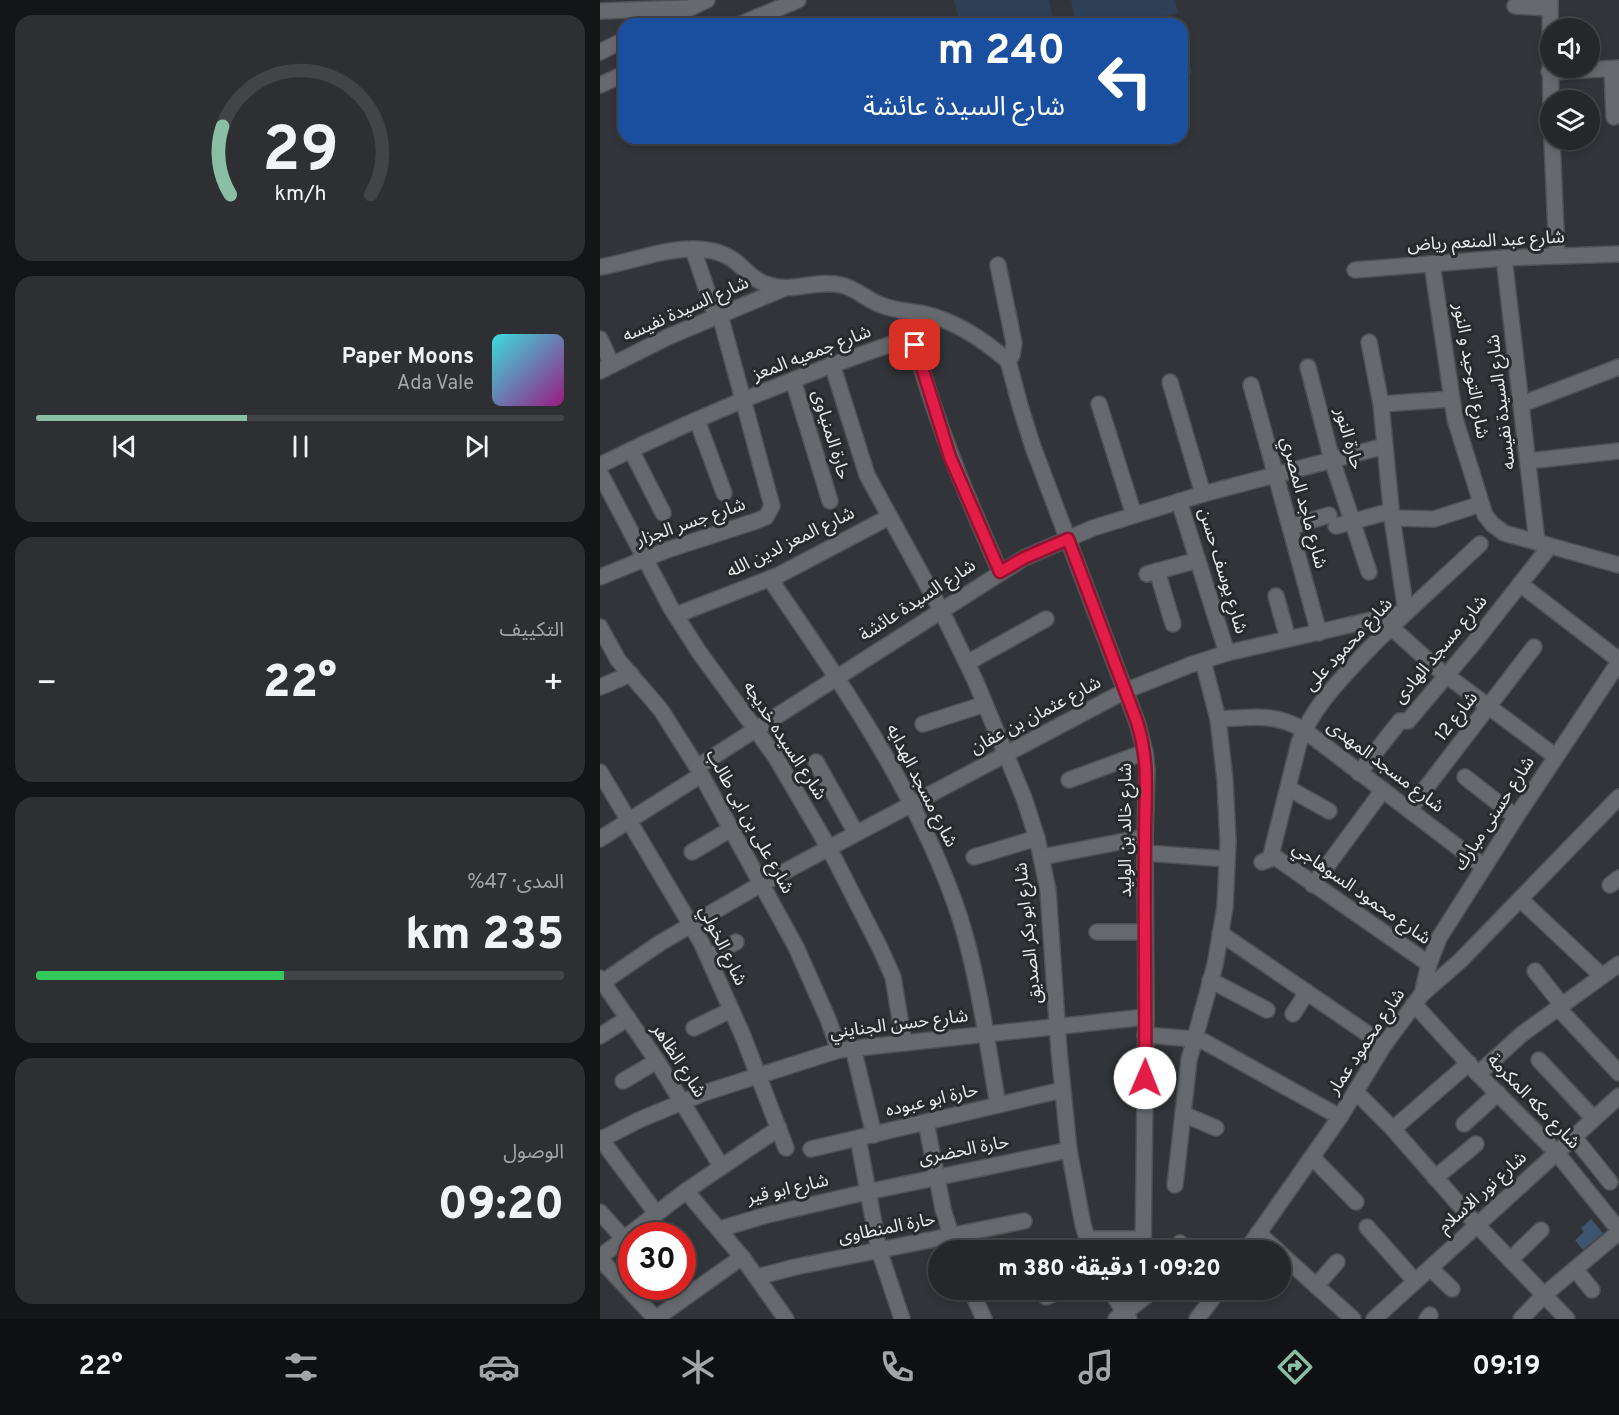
<!DOCTYPE html>
<html lang="ar">
<meta charset="utf-8">
<style>
:root{--surface:#25272a;--page:#2d2f32;--text:#f1f3f6;--muted:#a3a5a8;--line:#424447;--accent:#8abfa5}
body{margin:0;font-family:Overpass,"Noto Sans Arabic",sans-serif;background:var(--page);color:var(--text);direction:rtl;height:100vh;display:flex;flex-direction:column;font-size:22px;white-space:nowrap}
*{box-sizing:border-box;margin:0}
p{font-size:20px;color:var(--muted)}
.icon{flex:none;width:33px;height:33px;fill:none;stroke:currentColor;stroke-width:2;stroke-linecap:round;stroke-linejoin:round}
.map{position:relative;flex:1;overflow:hidden;direction:ltr}
.drawer{display:flex;flex-direction:column;gap:15px;padding:15px;background:#141517;width:600px}
.drawer>*{flex:none}
.top-card{position:absolute;left:18px;top:18px;width:570px;height:126px;border-radius:18px;box-shadow:0 3px 9px #0003,0 0 0 2px var(--line);direction:rtl;background:#1a4fa0;color:#fff;overflow:hidden}
.buttons{position:absolute;left:940px;top:18px;display:grid;gap:12px}
.buttons a{display:grid;place-items:center;width:60px;height:60px;border-radius:50%;background:var(--surface);box-shadow:0 3px 9px #0003,0 0 0 2px var(--line);font-size:30px}
.speed{position:absolute;left:18px;top:1222px;display:flex;gap:12px;font-size:30px;font-weight:700;text-align:center}
.speed>*{display:grid;place-content:center;width:78px;height:78px;border-radius:50%;background:var(--surface);box-shadow:0 3px 9px #0003,0 0 0 2px var(--line);line-height:1}
.speed .limit{border:9px solid #d22;background:#fff;color:#111}
.pin{position:absolute;display:grid;place-items:center;width:51px;height:51px;color:#fff;margin:-26px;border-radius:12px;box-shadow:0 3px 9px #0006}
.me{position:absolute;width:66px;margin:-33px;rotate:1deg;stroke-linejoin:round;filter:drop-shadow(0 0 4px #0008)}
.turn{display:flex;align-items:center;gap:21px;height:126px;padding:0 24px;font-size:27px}
.turn .icon{width:78px;height:78px;stroke-width:2.5}
.turn b{display:block;font-size:42px;line-height:51px}
.big{font-size:45px;font-weight:800;line-height:1.1}
.drawer .card{flex:1;display:flex;flex-direction:column;justify-content:center;gap:9px;min-width:0;padding:0 21px;border-radius:18px;background:var(--page)}
.drawer .dial{align-items:center;gap:0}
.dial svg{height:156px;overflow:visible;fill:none;stroke:var(--line);stroke-width:7;stroke-linecap:round;text-anchor:middle}
.dial text{fill:var(--text);stroke:none}
.song{display:flex;align-items:center;gap:18px}
.cover{width:72px;height:72px;border-radius:9px;background:linear-gradient(135deg,hsl(180 70% 55%),hsl(310 70% 35%))}
.played{height:6px;border-radius:3px;background:linear-gradient(90deg,var(--accent) 40%,var(--line) 40%)}
.keys{display:flex;justify-content:space-around;direction:ltr}
.heat{display:flex;justify-content:space-between;align-items:center;font-size:33px;direction:ltr}
.charge{height:9px;border-radius:4px;background:linear-gradient(90deg,#34c759 47%,var(--line) 0)}
.trip{position:absolute;left:328px;top:1240px;width:363px;height:60px;border-radius:30px;background:var(--surface);box-shadow:0 3px 9px #0003,0 0 0 2px var(--line);font-weight:800;line-height:60px;text-align:center;direction:rtl}
.menu{display:flex;height:96px;justify-content:space-around;align-items:center;background:#0f1011;color:var(--muted)}
.menu .icon{width:42px;height:42px}
.menu .current{color:var(--accent)}
.menu b{font-size:27px;color:var(--text)}
main{display:flex;flex:1;min-height:0}
.map>svg:first-child{display:block}
.green{fill:#2d4056}
.building{fill:#3f556e}
.lines{fill:none;stroke-linecap:round;stroke-linejoin:round}
.minor-casing{stroke:#4f5254;stroke-width:18}
.tertiary-casing{stroke:#4f5254;stroke-width:18}
.minor{stroke:#66696d;stroke-width:15}
.tertiary{stroke:#66696d;stroke-width:15}
.route-casing{stroke:#92132f;stroke-width:15}
.route{stroke:#e11d48;stroke-width:10}
.labels{text-anchor:middle;dominant-baseline:central;stroke-width:6;stroke-linejoin:round;paint-order:stroke}
.street-label{font-size:18px;fill:#e8eaec;stroke:#272a2d}
</style>
<main>
<div class="map">
<svg width="1019" height="1319" viewBox="0 0 1019 1319">
<rect width="100%" height="100%" fill="#313438"/>
<!-- green -->
<g class="green">
<polygon points="354,0 449,0 454,24 360,24"/>
<polygon points="471,0 575,0 578,13 529,24 476,24"/>
<polygon points="582,25 592,73 582,75"/>
</g>
<!-- building -->
<polygon class="building" points="991,1219 1003,1233 983,1250 975,1240 984,1232 981,1228"/>
<g class="lines">
<!-- minor casing -->
<g class="minor-casing">
<g id="minor">
<polyline points="950,0 951,117"/>
<polyline points="915,6 950,8"/>
<polyline points="1012,69 1014,117"/>
<polyline points="949,72 1019,68"/>
<polyline points="952,140 957,256"/>
<polyline points="93,249 116,317"/>
<polyline points="904,258 937,542"/>
<polyline points="832,264 855,419 885,515 892,524 904,533 1019,565"/>
<polyline points="398,265 414,343 412,355 408,361"/>
<path d="M0 267C31 262 61 249 93 249 108 249 124 252 136 262 147 271 154 281 169 285 192 293 218 279 241 285 256 288 267 300 281 305 296 311 310 311 325 314 355 321 385 341 408 361"/>
<polyline points="755,270 904,258 1019,254"/>
<polyline points="0,339 12,365"/>
<polyline points="408,361 421,409 433,447 537,722 545,752 547,771 545,837 546,1017 543,1251"/>
<polyline points="232,364 267,475 341,610 375,680 424,798 437,838 448,890 459,1051 469,1150 483,1225 491,1251"/>
<polyline points="708,367 732,460 769,572"/>
<polyline points="0,371 70,336 185,288"/>
<polyline points="193,380 230,501"/>
<polyline points="570,382 603,494"/>
<polyline points="651,385 719,633"/>
<polyline points="499,404 534,515"/>
<polyline points="781,404 852,399"/>
<polyline points="922,404 1019,367"/>
<polyline points="97,420 124,493"/>
<polyline points="31,450 63,513"/>
<polyline points="928,461 1019,451"/>
<path d="M0 465C97 417 197 376 300 341H311L315 345C336 424 367 497 400 572"/>
<polyline points="0,473 71,608 99,652 175,756 229,848 280,948 293,977 304,1043"/>
<polyline points="579,501 627,653"/>
<polyline points="792,518 834,519 881,504"/>
<polyline points="736,526 791,511"/>
<polyline points="690,527 729,515"/>
<polyline points="557,571 573,624"/>
<polyline points="547,574 598,560"/>
<polyline points="0,577 67,550 156,521 166,517 172,506 120,315"/>
<path d="M170 579C243 686 319 794 360 918 379 979 387 1043 398 1105"/>
<polyline points="920,584 1019,660"/>
<polyline points="676,596 688,639"/>
<polyline points="76,615 179,575 289,517"/>
<polyline points="0,627 18,660 61,710 97,767 196,947 228,1019 239,1050"/>
<polyline points="791,627 834,666 955,756"/>
<polyline points="367,663 446,619"/>
<polyline points="0,687 31,674"/>
<path d="M618 719C652 718 673 712 704 730L884 867"/>
<polyline points="323,724 385,704"/>
<polyline points="216,762 256,833"/>
<polyline points="97,767 424,558 493,528 603,494 785,446"/>
<polyline points="0,772 101,942 143,1036 186,1148"/>
<polyline points="759,773 800,721 808,721 873,644 950,546"/>
<polyline points="865,777 916,817"/>
<polyline points="469,780 545,752"/>
<polyline points="688,788 729,811"/>
<polyline points="809,810 934,647"/>
<polyline points="0,839 101,775"/>
<polyline points="92,852 131,829"/>
<polyline points="545,853 627,859"/>
<polyline points="672,855 829,964"/>
<polyline points="374,857 437,838"/>
<polyline points="442,857 545,837"/>
<path d="M662 862 670 859 699 743C713 706 740 680 767 651 803 614 842 580 880 544"/>
<polyline points="713,885 783,790"/>
<polyline points="1010,885 1019,878"/>
<polyline points="920,899 1002,976"/>
<polyline points="497,932 545,932"/>
<polyline points="620,933 784,1045"/>
<polyline points="108,957 136,942"/>
<polyline points="935,971 962,1005"/>
<polyline points="0,978 57,1061 121,1166"/>
<polyline points="610,980 667,1010"/>
<polyline points="0,984 60,943 161,884 525,691 590,665 627,653 806,612 792,518 781,404 769,342"/>
<polyline points="822,994 860,961 1019,797"/>
<polyline points="814,1004 878,1074 956,1152 1019,1230"/>
<polyline points="958,1008 1019,1073"/>
<polyline points="693,1014 707,992"/>
<polyline points="94,1028 131,1010"/>
<polyline points="545,1035 594,1039 605,1042 740,1117"/>
<polyline points="0,1036 28,1018"/>
<polyline points="253,1048 274,1135"/>
<polyline points="939,1060 994,1119"/>
<polyline points="878,1074 922,1034 1019,964"/>
<polyline points="23,1081 57,1061"/>
<polyline points="756,1092 793,1129 877,1225 967,1319"/>
<polyline points="583,1114 616,1128"/>
<polyline points="326,1122 343,1209 356,1251"/>
<polyline points="864,1124 898,1093"/>
<polyline points="793,1129 869,1063"/>
<polyline points="974,1137 1010,1182"/>
<polyline points="0,1138 56,1213"/>
<polyline points="258,1138 279,1250 302,1319"/>
<polyline points="0,1140 39,1120 104,1093 239,1050 546,1017"/>
<polyline points="211,1149 462,1090"/>
<polyline points="712,1157 756,1202"/>
<polyline points="835,1178 876,1144"/>
<polyline points="575,1185 589,1060 615,965 625,907 628,842 625,780 618,719 603,661"/>
<polyline points="86,1191 142,1257 186,1319"/>
<polyline points="0,1212 24,1239"/>
<polyline points="767,1227 815,1281"/>
<polyline points="120,1229 167,1215 267,1192 469,1150"/>
<polyline points="658,1233 678,1251"/>
<polyline points="487,1239 542,1239"/>
<polyline points="580,1243 589,1251"/>
<polyline points="681,1254 753,1319"/>
<polyline points="0,1257 86,1191 179,1128"/>
<polyline points="0,1259 56,1319"/>
<polyline points="910,1260 941,1230"/>
<polyline points="830,1268 852,1289"/>
<polyline points="975,1269 992,1290"/>
<polyline points="157,1277 195,1267 424,1221"/>
<polyline points="716,1286 737,1262"/>
<polyline points="371,1290 384,1319"/>
<polyline points="510,1290 529,1319"/>
<polyline points="446,1297 463,1290"/>
<polyline points="55,1319 142,1257"/>
<polyline points="516,1319 550,1293 550,1290"/>
<polyline points="774,1319 1019,1096"/>
<polyline points="827,1319 830,1315"/>
<polyline points="921,1319 944,1295 1019,1232"/>
</g>
</g>
<!-- tertiary casing -->
<g class="tertiary-casing">
<g id="tertiary">
<polyline points="0,11 89,8"/>
<polyline points="57,24 107,0"/>
<polyline points="141,24 198,0"/>
<polyline points="0,52 24,40"/>
<polyline points="0,85 24,74"/>
<polyline points="646,1251 740,1117 784,1045 822,994 829,964 839,938 916,817 1019,662"/>
<polyline points="597,1319 619,1290"/>
</g>
</g>
<!-- minor -->
<use href="#minor" class="minor"/>
<!-- tertiary -->
<use href="#tertiary" class="tertiary"/>
</g>
<g class="lines">
<!-- route casing -->
<g class="route-casing">
<path id="route" d="M315 345 350 457 400 572 424 558 468 539 537 722C550 765 545 792 545 835 544 916 546 997 545 1078"/>
</g>
<!-- route -->
<use href="#route" class="route"/>
</g>
<g class="labels">
<!-- street labels -->
<g class="street-label">
<text transform="translate(886 242) rotate(-3)">شارع عبد المنعم رياض</text>
<text transform="translate(86 310) rotate(-24)">شارع السيدة نفيسه</text>
<text transform="translate(212 354) rotate(-21)">شارع جمعيه المعز</text>
<text transform="translate(870 371) rotate(80)">شارع التوحيد و النور</text>
<text transform="translate(902 402) rotate(-97)">شارع السيدة نفيسه</text>
<text transform="translate(230 435) rotate(73)">حارة المنياوى</text>
<text transform="translate(748 439) rotate(74)">حارة النور</text>
<text transform="translate(703 503) rotate(75)">شارع ماجد المصري</text>
<text transform="translate(91 523) rotate(-19)">شارع جسر الجزار</text>
<text transform="translate(191 543) rotate(-26)">شارع المعز لدين الله</text>
<text transform="translate(622 571) rotate(73)">شارع يوسف حسن</text>
<text transform="translate(318 601) rotate(-33)">شارع السيدة عائشة</text>
<text transform="translate(749 645) rotate(-47)">شارع محمود على</text>
<text transform="translate(841 650) rotate(-50)">شارع مسجد الهادى</text>
<text transform="translate(436 716) rotate(-28)">شارع عثمان بن عفان</text>
<text transform="translate(857 717) rotate(-52)">شارع 12</text>
<text transform="translate(184 741) rotate(57)">شارع السيده خديجه</text>
<text transform="translate(785 767) rotate(37)">شارع مسجد المهدى</text>
<text transform="translate(321 786) rotate(63)">شارع مسجد الهدايه</text>
<text transform="translate(895 814) rotate(-57)">شارع حسنى مبارك</text>
<text transform="translate(149 822) rotate(61)">شارع على بن ابى طالب</text>
<text transform="translate(526 830) rotate(-90)">شارع خالد بن الوليد</text>
<text transform="translate(761 894) rotate(35)">شارع محمود السوهاجي</text>
<text transform="translate(429 933) rotate(-96)">شارع ابو بكر الصديق</text>
<text transform="translate(122 946) rotate(64)">شارع الخولي</text>
<text transform="translate(299 1025) rotate(-7)">شارع حسن الجنايني</text>
<text transform="translate(767 1042) rotate(-56)">شارع محمود عمار</text>
<text transform="translate(78 1061) rotate(57)">شارع الظاهر</text>
<text transform="translate(332 1101) rotate(-13)">حارة ابو عبوده</text>
<text transform="translate(933 1102) rotate(46)">شارع مكه المكرمة</text>
<text transform="translate(364 1151) rotate(-11)">حارة الحضرى</text>
<text transform="translate(188 1190) rotate(-13)">شارع ابو قير</text>
<text transform="translate(883 1193) rotate(-42)">شارع نور الاسلام</text>
<text transform="translate(287 1229) rotate(-11)">حارة المنطاوى</text>
</g>
</g>
</svg>
<div class="buttons">
<a><svg class="icon" aria-label="sound" viewBox="0 0 24 24"><path d="M4 9h4l5-4v14l-5-4H4zM17 9q2 3 0 6"/></svg></a>
<a><svg class="icon" aria-label="layers" viewBox="0 0 24 24"><path d="M12 4l9 5-9 5-9-5zM3 14l9 5 9-5"/></svg></a>
</div>
<div class="speed"><div class="limit">30</div></div>
<div class="pin" style="left:315px;top:345px;background:#d93025"><svg class="icon" aria-label="arrive" viewBox="0 0 24 24"><path d="M6 21V4h12l-3 4 3 4H6"/></svg></div>
<svg class="me" style="left:545px;top:1078px" viewBox="-20 -20 40 40"><circle r="19" fill="#fff"/><path d="M0-13L10 11 0 6-10 11z" fill="#e11d48"/></svg>
<div class="trip">09:20 · 1 دقيقة · 380 m</div>
<div class="top-card">
<div class="turn"><svg class="icon" aria-label="left" viewBox="0 0 24 24"><path d="M17 20v-9H6M10 6l-5 5 5 5"/></svg><div><b>240 m</b>شارع السيدة عائشة</div></div>
</div>
</div>
<section class="drawer">
<div class="card dial"><svg viewBox="0 0 100 80">
<path d="M14 69A42 42 0 1 1 86 69"/>
<path d="M14 69A42 42 0 0 1 10 34" stroke="#8abfa5"/>
<text x="50" y="56" font-size="32" font-weight="700">29</text>
<text x="50" y="72" font-size="11">km/h</text>
</svg></div>
<div class="card">
<div class="song"><i class="cover"></i><div><b>Paper Moons</b><p>Ada Vale</p></div></div>
<div class="played"></div>
<div class="keys"><svg class="icon" aria-label="previous" viewBox="0 0 24 24"><path d="M18 5L8 12l10 7zM5 5v14"/></svg><svg class="icon" aria-label="pause" viewBox="0 0 24 24"><path d="M8 5v14M16 5v14"/></svg><svg class="icon" aria-label="next" viewBox="0 0 24 24"><path d="M6 5l10 7-10 7zM19 5v14"/></svg></div>
</div>
<div class="card"><p>التكييف</p>
<div class="heat"><a>−</a><b class="big">22°</b><a>+</a></div>
</div>
<div class="card"><p>المدى · 47%</p><b class="big">235 km</b><div class="charge"></div></div>
<div class="card"><p>الوصول</p><b class="big">09:20</b></div>
</section>
</main>
<nav class="menu">
<b>09:19</b>
<svg class="icon current" aria-label="directions" viewBox="0 0 24 24"><path d="M12 3l9 9-9 9-9-9zM9 14v-3h6M13 9l2 2-2 2"/></svg>
<svg class="icon" aria-label="music" viewBox="0 0 24 24"><path d="M9 18V5l10-2v13"/><circle cx="6" cy="18" r="3"/><circle cx="16" cy="16" r="3"/></svg>
<svg class="icon" aria-label="phone" viewBox="0 0 24 24"><path d="M5 4h4l2 5-3 2q2 4 5 5l2-3 5 2v4C11 20 4 13 5 4z"/></svg>
<svg class="icon" aria-label="climate" viewBox="0 0 24 24"><path d="M12 3v18M4 7l16 10M4 17L20 7"/></svg>
<svg class="icon" aria-label="car" viewBox="0 0 24 24"><path d="M5 17H2v-5l4-1 3-4h7l3 4 3 1v5h-3M9 17h6M6 11h13"/><circle cx="7" cy="17" r="2"/><circle cx="17" cy="17" r="2"/></svg>
<svg class="icon" aria-label="filters" viewBox="0 0 24 24"><path d="M4 7h16M4 17h16"/><circle cx="9" cy="7" r="2"/><circle cx="15" cy="17" r="2"/></svg>
<b>22°</b>
</nav>
